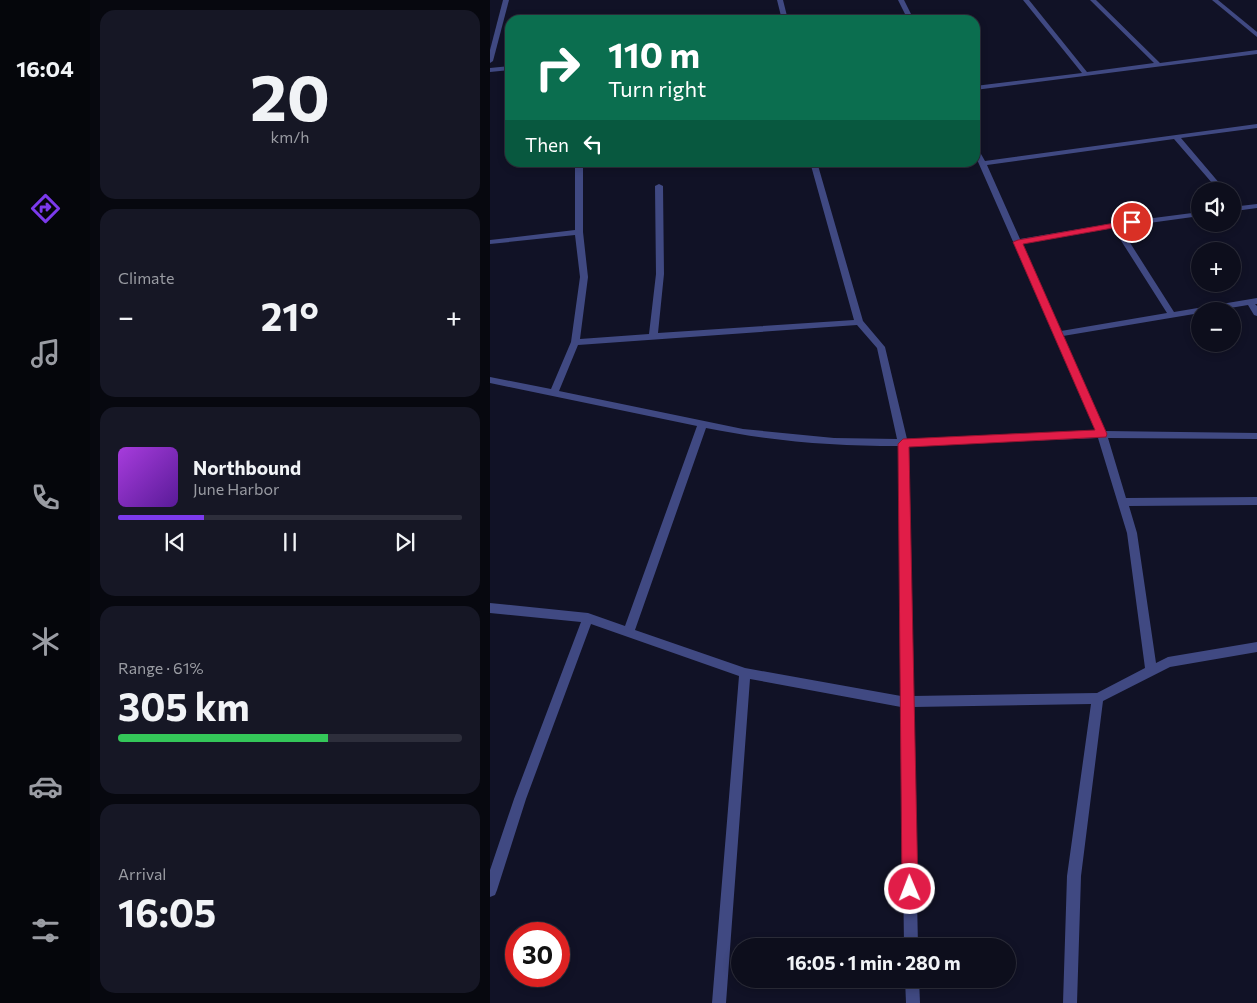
<!DOCTYPE html>
<meta charset="utf-8">
<style>
:root{--surface:#0d0e1c;--page:#161725;--text:#f1f3f6;--muted:#9a9ca3;--line:#2d2e3b;--accent:#7c3aed}
body{margin:0;font-family:Commissioner,sans-serif;background:var(--page);color:var(--text);height:100vh;display:flex;flex-direction:column;font-size:19px;white-space:nowrap}
*{box-sizing:border-box;margin:0}
p{font-size:16px;color:var(--muted)}
.icon{flex:none;width:28px;height:28px;fill:none;stroke:currentColor;stroke-width:2;stroke-linecap:round;stroke-linejoin:round}
.map{position:relative;flex:1;overflow:hidden}
.details{display:flex;flex-direction:column;gap:10px;padding:10px;background:#07080f;width:400px}
.details>*{flex:none}
.hud{position:absolute;left:15px;top:15px;width:475px;height:152px;border-radius:15px;box-shadow:0 2px 8px #0003,0 0 0 1px var(--line);background:#0b6e4f;color:#fff;overflow:hidden}
.buttons{position:absolute;left:701px;top:182px;display:grid;gap:10px}
.buttons a{display:grid;place-items:center;width:50px;height:50px;border-radius:50%;background:var(--surface);box-shadow:0 2px 8px #0003,0 0 0 1px var(--line);font-size:25px}
.speed{position:absolute;left:15px;top:922px;display:flex;gap:10px;font-size:25px;font-weight:700;text-align:center}
.speed>*{display:grid;place-content:center;width:65px;height:65px;border-radius:50%;background:var(--surface);box-shadow:0 2px 8px #0003,0 0 0 1px var(--line);line-height:1}
.speed .limit{border:8px solid #d22;background:#fff;color:#111}
.pin{position:absolute;display:grid;place-items:center;width:42px;height:42px;color:#fff;margin:-21px;border:2px solid #fff;border-radius:50%;box-shadow:0 1px 5px #0007}
.me{position:absolute;width:55px;margin:-28px;rotate:359deg;stroke-linejoin:round;filter:drop-shadow(0 0 4px #0008)}
.turn{display:flex;align-items:center;gap:18px;height:105px;padding:0 20px;font-size:22px}
.turn .icon{width:65px;height:65px;stroke-width:2.5}
.turn b{display:block;font-size:35px;line-height:42px}
.then{display:flex;align-items:center;height:48px;padding:0 20px;background:#0003;gap:10px;font-size:19px}
.big{font-size:38px;font-weight:700;line-height:1.1}
.details .tile{flex:1;display:flex;flex-direction:column;justify-content:center;gap:8px;min-width:0;padding:0 18px;border-radius:15px;background:var(--page)}
.details .dial{align-items:center;gap:0}
.dial b{font-size:65px;line-height:1}
.song{display:flex;align-items:center;gap:15px}
.cover{width:60px;height:60px;border-radius:8px;background:linear-gradient(135deg,hsl(280 70% 55%),hsl(270 70% 35%))}
.played{height:5px;border-radius:2px;background:linear-gradient(90deg,var(--accent) 25%,var(--line) 25%)}
.keys{display:flex;justify-content:space-around;direction:ltr}
.heat{display:flex;justify-content:space-between;align-items:center;font-size:28px;direction:ltr}
.charge{height:8px;border-radius:4px;background:linear-gradient(90deg,#34c759 61%,var(--line) 0)}
.trip{position:absolute;left:241px;top:938px;width:285px;height:50px;border-radius:25px;background:var(--surface);box-shadow:0 2px 8px #0003,0 0 0 1px var(--line);font-weight:700;line-height:50px;text-align:center}
main{display:flex;flex:1;min-height:0}
.tabs{display:flex;flex-direction:column;width:90px;justify-content:space-around;align-items:center;background:#05060b;color:var(--muted)}
.tabs .icon{width:35px;height:35px}
.tabs .active{color:var(--accent)}
.tabs b{font-size:22px;color:var(--text)}
.map>svg:first-child{display:block}
.lines{fill:none;stroke-linecap:round;stroke-linejoin:round}
.street{fill:#404982;fill-rule:evenodd}
.route{fill:#e11d48;stroke:#92132f}
</style>
<main>
<nav class="tabs">
<b>16:04</b>
<svg class="icon active" aria-label="directions" viewBox="0 0 24 24"><path d="M12 3l9 9-9 9-9-9zM9 14v-3h6M13 9l2 2-2 2"/></svg>
<svg class="icon" aria-label="music" viewBox="0 0 24 24"><path d="M9 18V5l10-2v13"/><circle cx="6" cy="18" r="3"/><circle cx="16" cy="16" r="3"/></svg>
<svg class="icon" aria-label="phone" viewBox="0 0 24 24"><path d="M5 4h4l2 5-3 2q2 4 5 5l2-3 5 2v4C11 20 4 13 5 4z"/></svg>
<svg class="icon" aria-label="climate" viewBox="0 0 24 24"><path d="M12 3v18M4 7l16 10M4 17L20 7"/></svg>
<svg class="icon" aria-label="car" viewBox="0 0 24 24"><path d="M5 17H2v-5l4-1 3-4h7l3 4 3 1v5h-3M9 17h6M6 11h13"/><circle cx="7" cy="17" r="2"/><circle cx="17" cy="17" r="2"/></svg>
<svg class="icon" aria-label="filters" viewBox="0 0 24 24"><path d="M4 7h16M4 17h16"/><circle cx="9" cy="7" r="2"/><circle cx="15" cy="17" r="2"/></svg>
</nav>
<section class="details">
<div class="tile dial"><b>20</b><p>km/h</p></div>
<div class="tile"><p>Climate</p>
<div class="heat"><a>−</a><b class="big">21°</b><a>+</a></div>
</div>
<div class="tile">
<div class="song"><i class="cover"></i><div><b>Northbound</b><p>June Harbor</p></div></div>
<div class="played"></div>
<div class="keys"><svg class="icon" aria-label="previous" viewBox="0 0 24 24"><path d="M18 5L8 12l10 7zM5 5v14"/></svg><svg class="icon" aria-label="pause" viewBox="0 0 24 24"><path d="M8 5v14M16 5v14"/></svg><svg class="icon" aria-label="next" viewBox="0 0 24 24"><path d="M6 5l10 7-10 7zM19 5v14"/></svg></div>
</div>
<div class="tile"><p>Range · 61%</p><b class="big">305 km</b><div class="charge"></div></div>
<div class="tile"><p>Arrival</p><b class="big">16:05</b></div>
</section>
<div class="map">
<svg width="767" height="1003" viewBox="0 0 767 1003">
<rect width="100%" height="100%" fill="#111226"/>
<g class="lines">
<!-- street -->
<g class="street">
<polygon points="13,0 19,0 3,61 0,63 0,50"/>
<polygon points="287,0 293,0 298,20 292,20"/>
<polygon points="408,0 414,0 424,20 418,20"/>
<polygon points="533,0 539,0 597,72 664,63 600,0 606,0 670,63 767,50 767,54 485,90 485,86 592,73"/>
<polygon points="722,0 728,0 767,32 767,37"/>
<polygon points="20,66 20,70 0,72 0,68"/>
<path d="M767 124V128L691 138 736 191H729L684 139 497 165 530 239 625 223 710 212V216L630 227 684 312 767 298V304H765L767 306V316L764 315 758 305 722 311H710V313L573 336 615 431 767 433V439L618 438 636 498 767 497V505L639 506 647 533 666 663 678 657 767 642V652L680 667 613 701 591 876 587 1003H573L577 876 601 704 423 707 428 946H414L411 707 260 679 236 1003H222L249 676 101 624 36 799 7 890 5 895 0 897V870L24 799 91 622 0 613V603L98 613 135 626 207 426 0 383V377L61 389 81 342 90 277 85 235 0 244V240L85 230V162H93V232L98 277 90 339 159 334 166 274 165 186 169 184 173 186 174 274 168 333 364 320 320 162H327L373 321 395 347 417 439 606 431 485 155V146L487 147 495 161ZM623 228 677 313 571 331 532 244ZM367 325 387 348 407 439 344 438 253 429 69 391 88 345ZM216 428C281 441 342 446 408 446L411 696 255 668 145 630ZM608 438 637 533 655 668 607 693 423 696 418 446Z"/>
<polygon points="742,200 750,206 767,204 767,208 745,211 742,207"/>
<polygon points="415,979 429,979 430,1003 416,1003"/>
</g>
</g>
<!-- route -->
<polygon class="route" points="642,220 645,221 645,224 533,244 617,434 616,437 419,447 428,889 425,894 420,896 415,894 412,889 408,444 413,439 605,430 523,242 528,240"/>
</svg>
<div class="buttons">
<a><svg class="icon" aria-label="sound" viewBox="0 0 24 24"><path d="M4 9h4l5-4v14l-5-4H4zM17 9q2 3 0 6"/></svg></a>
<a>+</a>
<a>−</a>
</div>
<div class="speed"><div class="limit">30</div></div>
<div class="pin" style="left:642px;top:222px;background:#d93025"><svg class="icon" aria-label="arrive" viewBox="0 0 24 24"><path d="M6 21V4h12l-3 4 3 4H6"/></svg></div>
<svg class="me" style="left:420px;top:889px" viewBox="-20 -20 40 40"><circle r="17" fill="#e11d48" stroke="#fff" stroke-width="3"/><path d="M0-11L8 9 0 5-8 9z" fill="#fff"/></svg>
<div class="trip">16:05 · 1 min · 280 m</div>
<div class="hud">
<div class="turn"><svg class="icon" aria-label="right" viewBox="0 0 24 24"><path d="M7 20v-9h11M14 6l5 5-5 5"/></svg><div><b>110 m</b>Turn right</div></div>
<div class="then">Then<svg class="icon" aria-label="left" viewBox="0 0 24 24"><path d="M17 20v-9H6M10 6l-5 5 5 5"/></svg></div>
</div>
</div>
</main>
